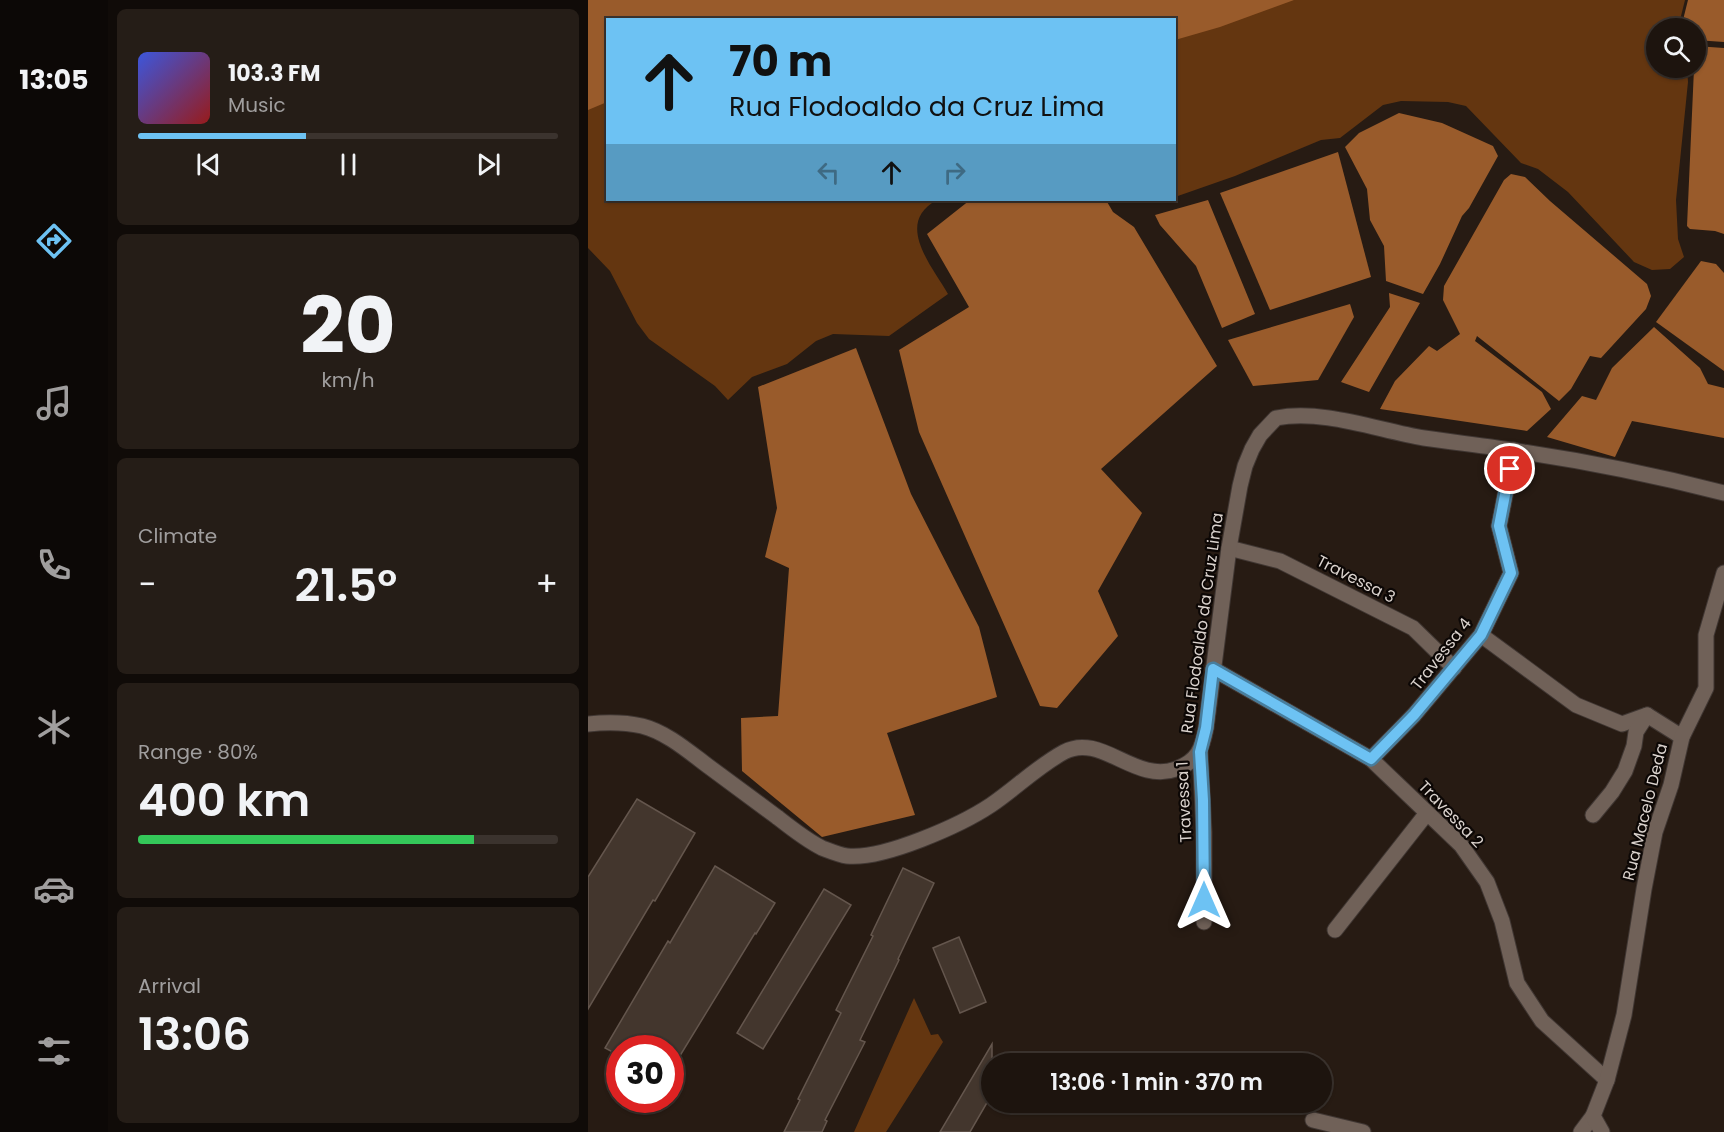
<!DOCTYPE html>
<meta charset="utf-8">
<style>
:root{--surface:#1d140e;--page:#251d17;--text:#f1f3f6;--muted:#a09e9e;--line:#3b332e;--accent:#6dc2f3}
body{margin:0;font-family:Poppins,sans-serif;background:var(--page);color:var(--text);height:100vh;display:flex;flex-direction:column;font-size:22px;white-space:nowrap}
*{box-sizing:border-box;margin:0}
p{font-size:20px;color:var(--muted)}
.icon{flex:none;width:33px;height:33px;fill:none;stroke:currentColor;stroke-width:2;stroke-linecap:round;stroke-linejoin:round}
.map{position:relative;flex:1;overflow:hidden}
.sheet{display:flex;flex-direction:column;gap:9px;padding:9px;background:#100b08;width:480px}
.sheet>*{flex:none}
.top-card{position:absolute;left:18px;top:18px;width:570px;height:183px;border-radius:0px;box-shadow:0 2px 4px #0004,0 0 0 2px var(--line);background:#6dc2f3;color:#111;overflow:hidden}
.buttons{position:absolute;left:1058px;top:18px;display:grid;gap:12px}
.buttons a{display:grid;place-items:center;width:60px;height:60px;border-radius:50%;background:var(--surface);box-shadow:0 2px 4px #0004,0 0 0 2px var(--line);font-size:30px}
.speed{position:absolute;left:18px;top:1035px;display:flex;gap:12px;font-size:30px;font-weight:700;text-align:center}
.speed>*{display:grid;place-content:center;width:78px;height:78px;border-radius:50%;background:var(--surface);box-shadow:0 2px 4px #0004,0 0 0 2px var(--line);line-height:1}
.speed .limit{border:9px solid #d22;background:#fff;color:#111}
.pin{position:absolute;display:grid;place-items:center;width:51px;height:51px;color:#fff;margin:-26px;border:3px solid #fff;border-radius:50%;box-shadow:0 2px 6px #0007}
.me{position:absolute;width:66px;margin:-33px;rotate:0deg;stroke-linejoin:round;filter:drop-shadow(0 0 4px #0008)}
.turn{display:flex;align-items:center;gap:21px;height:126px;padding:0 24px;font-size:27px}
.turn .icon{width:78px;height:78px;stroke-width:2.5}
.turn b{display:block;font-size:42px;line-height:51px}
.lanes{display:flex;align-items:center;height:57px;padding:0 24px;background:#0003;justify-content:center;gap:30px;direction:ltr}
.lanes .off{opacity:.35}
.big{font-size:45px;font-weight:600;line-height:1.1}
.sheet .tile{flex:1;display:flex;flex-direction:column;justify-content:center;gap:9px;min-width:0;padding:0 21px;border-radius:9px;background:var(--page)}
.sheet .dial{align-items:center;gap:0}
.dial b{font-size:78px;line-height:1}
.song{display:flex;align-items:center;gap:18px}
.cover{width:72px;height:72px;border-radius:9px;background:linear-gradient(135deg,hsl(230 70% 55%),hsl(0 70% 35%))}
.played{height:6px;border-radius:3px;background:linear-gradient(90deg,var(--accent) 40%,var(--line) 40%)}
.keys{display:flex;justify-content:space-around;direction:ltr}
.heat{display:flex;justify-content:space-between;align-items:center;font-size:33px;direction:ltr}
.charge{height:9px;border-radius:4px;background:linear-gradient(90deg,#34c759 80%,var(--line) 0)}
.trip{position:absolute;left:393px;top:1053px;width:351px;height:60px;border-radius:30px;background:var(--surface);box-shadow:0 2px 4px #0004,0 0 0 2px var(--line);font-weight:600;line-height:60px;text-align:center}
main{display:flex;flex:1;min-height:0}
.menu{display:flex;flex-direction:column;width:108px;justify-content:space-around;align-items:center;background:#0c0806;color:var(--muted)}
.menu .icon{width:42px;height:42px}
.menu .selected{color:var(--accent)}
.menu b{font-size:27px;color:var(--text)}
.map>svg:first-child{display:block}
.green{fill:#643610}
.water{fill:#995b2b}
.building{fill:#43362d;stroke:#64564d;stroke-width:1.5}
.lines{fill:none;stroke-linecap:round;stroke-linejoin:round}
.minor-casing{stroke:#403733;stroke-width:17}
.minor{stroke:#706158;stroke-width:15}
.route-casing{stroke:#477e9e;stroke-width:15}
.route{stroke:#6dc2f3;stroke-width:10}
.labels{text-anchor:middle;dominant-baseline:central;stroke-width:4.5;stroke-linejoin:round;paint-order:stroke}
.street-label{font-size:16px;fill:#dad2cd;stroke:#0c0705}
</style>
<main>
<nav class="menu">
<b>13:05</b>
<svg class="icon selected" aria-label="directions" viewBox="0 0 24 24"><path d="M12 3l9 9-9 9-9-9zM9 14v-3h6M13 9l2 2-2 2"/></svg>
<svg class="icon" aria-label="music" viewBox="0 0 24 24"><path d="M9 18V5l10-2v13"/><circle cx="6" cy="18" r="3"/><circle cx="16" cy="16" r="3"/></svg>
<svg class="icon" aria-label="phone" viewBox="0 0 24 24"><path d="M5 4h4l2 5-3 2q2 4 5 5l2-3 5 2v4C11 20 4 13 5 4z"/></svg>
<svg class="icon" aria-label="climate" viewBox="0 0 24 24"><path d="M12 3v18M4 7l16 10M4 17L20 7"/></svg>
<svg class="icon" aria-label="car" viewBox="0 0 24 24"><path d="M5 17H2v-5l4-1 3-4h7l3 4 3 1v5h-3M9 17h6M6 11h13"/><circle cx="7" cy="17" r="2"/><circle cx="17" cy="17" r="2"/></svg>
<svg class="icon" aria-label="filters" viewBox="0 0 24 24"><path d="M4 7h16M4 17h16"/><circle cx="9" cy="7" r="2"/><circle cx="15" cy="17" r="2"/></svg>
</nav>
<section class="sheet">
<div class="tile">
<div class="song"><i class="cover"></i><div><b>103.3 FM</b><p>Music</p></div></div>
<div class="played"></div>
<div class="keys"><svg class="icon" aria-label="previous" viewBox="0 0 24 24"><path d="M18 5L8 12l10 7zM5 5v14"/></svg><svg class="icon" aria-label="pause" viewBox="0 0 24 24"><path d="M8 5v14M16 5v14"/></svg><svg class="icon" aria-label="next" viewBox="0 0 24 24"><path d="M6 5l10 7-10 7zM19 5v14"/></svg></div>
</div>
<div class="tile dial"><b>20</b><p>km/h</p></div>
<div class="tile"><p>Climate</p>
<div class="heat"><a>−</a><b class="big">21.5°</b><a>+</a></div>
</div>
<div class="tile"><p>Range · 80%</p><b class="big">400 km</b><div class="charge"></div></div>
<div class="tile"><p>Arrival</p><b class="big">13:06</b></div>
</section>
<div class="map">
<svg width="1136" height="1132" viewBox="0 0 1136 1132">
<rect width="100%" height="100%" fill="#271b13"/>
<!-- green -->
<g class="green">
<path d="M0 0H1097L1090 28H1068V68H1099L1100 82 1088 200 1090 239 1096 257 1082 269 1064 270 1046 262 980 192 950 169 933 163 878 106 860 102 813 101 795 105 752 138 733 140 647 176 587 197 586 20H20V200H349C306 223 344 266 360 294L301 336 245 334 228 341 199 364 164 377 140 400 127 386 61 339 49 323 22 271 0 248Z"/>
<polygon points="326,998 343,1035 350,1034 355,1042 298,1132 266,1132"/>
</g>
<!-- water -->
<g class="water">
<polygon points="0,0 706,0 632,27 587,40 586,20 20,20 19,102 0,110"/>
<polygon points="1100,0 1136,0 1136,42 1107,40 1107,28 1093,28"/>
<polygon points="1107,46 1136,48 1136,234 1127,231 1102,229 1099,226"/>
<polygon points="811,113 854,123 905,146 910,156 881,208 874,216 852,264 835,294 798,281 796,246 782,220 779,189 757,147 771,133"/>
<polygon points="750,152 783,277 682,310 632,193"/>
<polygon points="923,174 937,177 962,201 1059,284 1063,296 1058,309 1013,358 1002,356 983,389 971,401 889,336 887,341 954,392 963,409 939,431 792,409 807,381 841,346 849,351 872,334 855,300 856,286 916,180"/>
<polygon points="382,200 518,200 525,212 546,227 629,366 513,469 554,513 510,591 530,636 469,708 452,706 331,432 311,350 381,307 339,234"/>
<polygon points="620,200 667,314 634,328 608,266 572,225 567,215"/>
<polygon points="1113,261 1128,264 1136,273 1136,371 1068,322"/>
<polygon points="801,293 832,303 781,392 753,382 802,307"/>
<polygon points="762,304 766,317 730,380 665,386 640,340"/>
<polygon points="1066,327 1112,368 1120,384 1136,388 1136,438 1044,421 1027,457 959,437 994,396 1008,400 1024,368"/>
<polygon points="268,348 323,494 391,627 409,697 299,733 327,815 234,837 154,771 153,718 190,716 201,568 177,557 189,508 170,387"/>
</g>
<!-- building -->
<g class="building">
<polygon points="49,799 107,833 67,901 65,900 0,1009 0,877"/>
<polygon points="127,866 187,903 168,934 167,933 82,1072 82,1048 32,1048 32,1056 17,1048 80,941 82,943"/>
<polygon points="315,868 346,883 310,959 311,960 272,1040 277,1042 237,1120 239,1121 234,1132 196,1132 212,1100 210,1099 253,1013 248,1010 285,936 283,935"/>
<polygon points="236,889 263,905 175,1049 149,1033"/>
<polygon points="371,937 398,1002 372,1013 345,948"/>
<polygon points="404,1044 404,1094 382,1132 352,1132"/>
</g>
<g class="lines">
<!-- minor casing -->
<g class="minor-casing">
<g id="minor">
<polyline points="641,548 692,561 825,628 866,668"/>
<polyline points="893,635 988,705 1034,724 1059,715 1094,737"/>
<polyline points="625,669 783,759 873,845 899,882 914,921 929,983 954,1021 1019,1080"/>
<path d="M0 724C18 722 36 722 54 726 78 732 100 751 120 766 143 783 166 800 189 817 203 828 218 840 234 848 242 851 251 855 259 856 295 860 373 825 403 805 428 788 450 766 476 752 513 732 547 784 588 769 610 761 614 749 618 728L641 548 652 486 657 466 664 449 672 435 688 418C735 409 789 430 836 438 869 443 902 446 935 452 1002 462 1070 476 1136 493"/>
<polyline points="612,752 616,832 616,922"/>
<polyline points="783,759 826,715 893,635 923,573 911,526 926,450"/>
<polyline points="1005,815 1024,792 1037,771 1046,746 1048,732 1059,715"/>
<polyline points="747,930 839,813"/>
<polyline points="725,1120 775,1132"/>
<polyline points="993,1132 1005,1116"/>
<polyline points="1014,1132 1005,1116 1019,1080 1036,1015 1056,889 1067,832 1083,785 1094,737 1118,688 1118,635 1136,573"/>
</g>
</g>
<!-- minor -->
<use href="#minor" class="minor"/>
</g>
<g class="lines">
<!-- route casing -->
<g class="route-casing">
<polyline id="route" points="616,900 615,800 612,752 618,728 625,669 783,759 826,715 893,635 923,573 911,526 922,469"/>
</g>
<!-- route -->
<use href="#route" class="route"/>
</g>
<g class="labels">
<!-- street labels -->
<g class="street-label">
<text transform="translate(768 579) rotate(27)">Travessa 3</text>
<text transform="translate(614 623) rotate(-82)">Rua Flodoaldo da Cruz Lima</text>
<text transform="translate(853 654) rotate(-52)">Travessa 4</text>
<text transform="translate(596 802) rotate(-93)">Travessa 1</text>
<text transform="translate(1057 812) rotate(-76)">Rua Macelo Deda</text>
<text transform="translate(863 814) rotate(46)">Travessa 2</text>
</g>
</g>
</svg>
<div class="buttons">
<a><svg class="icon" aria-label="search" viewBox="0 0 24 24"><circle cx="10" cy="10" r="6"/><path d="M15 15l6 6"/></svg></a>
</div>
<div class="speed"><div class="limit">30</div></div>
<div class="pin" style="left:922px;top:469px;background:#d93025"><svg class="icon" aria-label="arrive" viewBox="0 0 24 24"><path d="M6 21V4h12l-3 4 3 4H6"/></svg></div>
<svg class="me" style="left:616px;top:900px" viewBox="-20 -20 40 40"><path d="M0-17L14 15 0 8-14 15z" fill="#6dc2f3" stroke="#fff" stroke-width="4"/></svg>
<div class="trip">13:06 · 1 min · 370 m</div>
<div class="top-card">
<div class="turn"><svg class="icon" aria-label="ahead" viewBox="0 0 24 24"><path d="M12 20V5M6 11l6-6 6 6"/></svg><div><b>70 m</b>Rua Flodoaldo da Cruz Lima</div></div>
<div class="lanes"><svg class="icon off" aria-label="left" viewBox="0 0 24 24"><path d="M17 20v-9H6M10 6l-5 5 5 5"/></svg><svg class="icon" aria-label="ahead" viewBox="0 0 24 24"><path d="M12 20V5M6 11l6-6 6 6"/></svg><svg class="icon off" aria-label="right" viewBox="0 0 24 24"><path d="M7 20v-9h11M14 6l5 5-5 5"/></svg></div>
</div>
</div>
</main>
